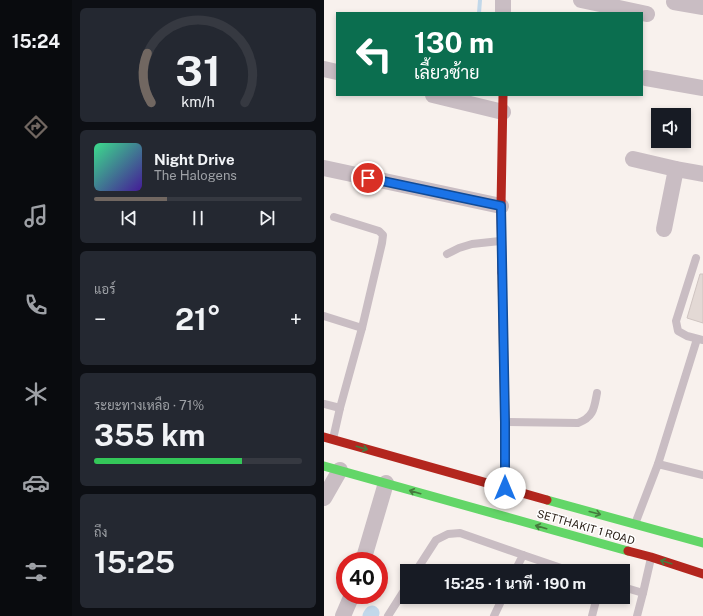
<!DOCTYPE html>
<html lang="th">
<meta charset="utf-8">
<style>
:root{--surface:#171b24;--page:#242831;--text:#f1f3f6;--muted:#9ea1a6;--line:#363941;--accent:#716761}
body{margin:0;font-family:"Public Sans",Sarabun,sans-serif;background:var(--page);color:var(--text);height:100vh;display:flex;flex-direction:column;font-size:15px;white-space:nowrap}
*{box-sizing:border-box;margin:0}
p{font-size:13px;color:var(--muted)}
.icon{flex:none;width:22px;height:22px;fill:none;stroke:currentColor;stroke-width:2;stroke-linecap:round;stroke-linejoin:round}
.map{position:relative;flex:1;overflow:hidden}
.details{display:flex;flex-direction:column;gap:8px;padding:8px;background:#0d0f14;width:252px}
.details>*{flex:none}
.guide{position:absolute;left:12px;top:12px;width:307px;height:84px;border-radius:0px;box-shadow:0 2px 6px #0003;background:#0b6e4f;color:#fff;overflow:hidden}
.fabs{position:absolute;left:327px;top:108px;display:grid;gap:8px}
.fabs a{display:grid;place-items:center;width:40px;height:40px;border-radius:0px;background:var(--surface);box-shadow:0 2px 6px #0003;font-size:20px}
.speed{position:absolute;left:12px;top:552px;display:flex;gap:8px;font-size:20px;font-weight:700;text-align:center}
.speed>*{display:grid;place-content:center;width:52px;height:52px;border-radius:50%;background:var(--surface);box-shadow:0 2px 6px #0003;line-height:1}
.speed .limit{border:6px solid #d22;background:#fff;color:#111}
.pin{position:absolute;display:grid;place-items:center;width:34px;height:34px;color:#fff;margin:-17px;border:2px solid #fff;border-radius:50%;box-shadow:0 1px 4px #0007}
.me{position:absolute;width:44px;margin:-22px;rotate:0deg;stroke-linejoin:round;filter:drop-shadow(0 0 3px #0008)}
.turn{display:flex;align-items:center;gap:14px;height:84px;padding:0 12px;font-size:18px}
.turn .icon{width:52px;height:52px;stroke-width:2.5}
.turn b{display:block;font-size:28px;line-height:34px}
.big{font-size:30px;font-weight:700;line-height:1.1}
.details .card{flex:1;display:flex;flex-direction:column;justify-content:center;gap:6px;min-width:0;padding:0 14px;border-radius:6px;background:var(--page)}
.details .dial{align-items:center;gap:0}
.dial svg{height:104px;overflow:visible;fill:none;stroke:var(--line);stroke-width:7;stroke-linecap:round;text-anchor:middle}
.dial text{fill:var(--text);stroke:none}
.song{display:flex;align-items:center;gap:12px}
.cover{width:48px;height:48px;border-radius:6px;background:linear-gradient(135deg,hsl(150 70% 55%),hsl(260 70% 35%))}
.played{height:4px;border-radius:2px;background:linear-gradient(90deg,var(--accent) 35%,var(--line) 35%)}
.keys{display:flex;justify-content:space-around;direction:ltr}
.heat{display:flex;justify-content:space-between;align-items:center;font-size:22px;direction:ltr}
.charge{height:6px;border-radius:3px;background:linear-gradient(90deg,#34c759 71%,var(--line) 0)}
.trip{position:absolute;left:76px;top:564px;width:230px;height:40px;border-radius:0px;background:var(--surface);box-shadow:0 2px 6px #0003;font-weight:700;line-height:40px;text-align:center}
main{display:flex;flex:1;min-height:0}
.menu{display:flex;flex-direction:column;width:72px;justify-content:space-around;align-items:center;background:#090b0e;color:var(--muted)}
.menu .icon{width:28px;height:28px}
.menu .selected{color:var(--accent)}
.menu b{font-size:18px;color:var(--text)}
.map>svg:first-child{display:block}
.lines{fill:none;stroke-linecap:round;stroke-linejoin:round}
.stream{stroke:#c2d8ea;stroke-width:4}
.canal{stroke:#c2d8ea;stroke-width:15}
.building{fill:#e3d9d5;stroke:#cfc4c1}
.lane{stroke:#c9bdc3;stroke-width:8}
.street{stroke:#c9bdc3;stroke-width:16}
.fast{stroke:#63d668;stroke-width:9}
.slow{stroke:#ff974d;stroke-width:9}
.jam{stroke:#b3261e;stroke-width:9}
.oneway{stroke:#467a3e}
.route-casing{stroke:#114b97;stroke-width:10}
.route{stroke:#1a73e8;stroke-width:7}
.labels{text-anchor:middle;dominant-baseline:central;stroke-width:3;stroke-linejoin:round;paint-order:stroke}
.street-label{font-size:11px;fill:#281d15;stroke:#fff}
</style>
<main>
<nav class="menu">
<b>15:24</b>
<svg class="icon selected" aria-label="directions" viewBox="0 0 24 24"><path d="M12 3l9 9-9 9-9-9zM9 14v-3h6M13 9l2 2-2 2"/></svg>
<svg class="icon" aria-label="music" viewBox="0 0 24 24"><path d="M9 18V5l10-2v13"/><circle cx="6" cy="18" r="3"/><circle cx="16" cy="16" r="3"/></svg>
<svg class="icon" aria-label="phone" viewBox="0 0 24 24"><path d="M5 4h4l2 5-3 2q2 4 5 5l2-3 5 2v4C11 20 4 13 5 4z"/></svg>
<svg class="icon" aria-label="climate" viewBox="0 0 24 24"><path d="M12 3v18M4 7l16 10M4 17L20 7"/></svg>
<svg class="icon" aria-label="car" viewBox="0 0 24 24"><path d="M5 17H2v-5l4-1 3-4h7l3 4 3 1v5h-3M9 17h6M6 11h13"/><circle cx="7" cy="17" r="2"/><circle cx="17" cy="17" r="2"/></svg>
<svg class="icon" aria-label="filters" viewBox="0 0 24 24"><path d="M4 7h16M4 17h16"/><circle cx="9" cy="7" r="2"/><circle cx="15" cy="17" r="2"/></svg>
</nav>
<section class="details">
<div class="card dial"><svg viewBox="0 0 100 80">
<path d="M14 69A42 42 0 1 1 86 69"/>
<path d="M14 69A42 42 0 0 1 11 31" stroke="#716761"/>
<text x="50" y="56" font-size="32" font-weight="700">31</text>
<text x="50" y="72" font-size="11">km/h</text>
</svg></div>
<div class="card">
<div class="song"><i class="cover"></i><div><b>Night Drive</b><p>The Halogens</p></div></div>
<div class="played"></div>
<div class="keys"><svg class="icon" aria-label="previous" viewBox="0 0 24 24"><path d="M18 5L8 12l10 7zM5 5v14"/></svg><svg class="icon" aria-label="pause" viewBox="0 0 24 24"><path d="M8 5v14M16 5v14"/></svg><svg class="icon" aria-label="next" viewBox="0 0 24 24"><path d="M6 5l10 7-10 7zM19 5v14"/></svg></div>
</div>
<div class="card"><p>แอร์</p>
<div class="heat"><a>−</a><b class="big">21°</b><a>+</a></div>
</div>
<div class="card"><p>ระยะทางเหลือ · 71%</p><b class="big">355 km</b><div class="charge"></div></div>
<div class="card"><p>ถึง</p><b class="big">15:25</b></div>
</section>
<div class="map">
<svg width="379" height="616" viewBox="0 0 379 616">
<rect width="100%" height="100%" fill="#f8f1ed"/>
<g class="lines">
<!-- stream -->
<polyline class="stream" points="155,13 156,0"/>
<!-- canal -->
<polyline class="canal" points="46,616 48,613"/>
</g>
<!-- building -->
<polygon class="building" points="376,274 379,274 379,323 363,318"/>
<g class="lines">
<!-- lane -->
<g class="lane">
<polyline points="123,254 135,248 148,244 176,241"/>
<polyline points="372,258 352,321 354,331 363,336 379,340"/>
<polyline points="0,316 38,328"/>
<polyline points="0,404 16,408"/>
<path d="M181 422 254 423C270 417 270 408 273 393"/>
<polyline points="9,439 16,408 38,328 58,243 59,235 55,231 10,217"/>
<polyline points="334,464 373,339"/>
<polyline points="311,524 334,464 379,475"/>
<polyline points="199,555 246,571"/>
<polyline points="92,571 112,540 124,534 136,533 199,555 191,571"/>
<polyline points="299,587 319,593"/>
<polyline points="64,616 83,586"/>
<polyline points="170,616 179,597"/>
<polyline points="268,616 273,597"/>
<polyline points="313,616 319,593 327,558"/>
</g>
<!-- street -->
<g class="street">
<polyline points="257,0 323,14"/>
<polyline points="350,2 379,7"/>
<polyline points="179,13 179,0"/>
<polyline points="0,69 13,72"/>
<polyline points="322,78 379,88"/>
<polyline points="109,95 179,112"/>
<polyline points="309,159 352,169 379,174"/>
<polyline points="0,168 177,206"/>
<polyline points="340,229 352,169"/>
<polyline points="0,498 16,470"/>
<polyline points="39,561 62,483"/>
<polyline points="19,616 28,595"/>
</g>
<!-- fast -->
<g class="fast">
<polyline points="0,466 304,551"/>
<polyline points="223,500 379,543"/>
</g>
<!-- slow -->
<polyline class="slow" points="178,273 181,422 181,488"/>
<!-- jam -->
<g class="jam">
<polyline points="178,273 177,206 179,95"/>
<polyline points="0,437 223,500"/>
<polyline points="304,551 327,557 379,574"/>
</g>
</g>
<!-- one-way arrows -->
<defs><path id="oneway-shaft" d="M-6 0H5M1.5-3L5.5 0L1.5 3" fill="none" stroke-width="1.6" stroke-linecap="round" stroke-linejoin="round"/></defs>
<g class="oneway">
<use href="#oneway-shaft" transform="translate(38 448) rotate(16)"/>
<use href="#oneway-shaft" transform="translate(91 492) rotate(-164)"/>
<use href="#oneway-shaft" transform="translate(271 513) rotate(15)"/>
<use href="#oneway-shaft" transform="translate(217 527) rotate(-164)"/>
<use href="#oneway-shaft" transform="translate(342 562) rotate(-163)"/>
</g>
<g class="lines">
<!-- route casing -->
<g class="route-casing">
<polyline id="route" points="44,178 177,206 181,422 181,488"/>
</g>
<!-- route -->
<use href="#route" class="route"/>
</g>
<g class="labels">
<!-- street labels -->
<g class="street-label">
<text transform="translate(262 527) rotate(16)">SETTHAKIT 1 ROAD</text>
</g>
</g>
</svg>
<div class="fabs">
<a><svg class="icon" aria-label="sound" viewBox="0 0 24 24"><path d="M4 9h4l5-4v14l-5-4H4zM17 9q2 3 0 6"/></svg></a>
</div>
<div class="speed"><div class="limit">40</div></div>
<div class="pin" style="left:44px;top:178px;background:#d93025"><svg class="icon" aria-label="arrive" viewBox="0 0 24 24"><path d="M6 21V4h12l-3 4 3 4H6"/></svg></div>
<svg class="me" style="left:181px;top:488px" viewBox="-20 -20 40 40"><circle r="19" fill="#fff"/><path d="M0-13L10 11 0 6-10 11z" fill="#1a73e8"/></svg>
<div class="trip">15:25 · 1 นาที · 190 m</div>
<div class="guide">
<div class="turn"><svg class="icon" aria-label="left" viewBox="0 0 24 24"><path d="M17 20v-9H6M10 6l-5 5 5 5"/></svg><div><b>130 m</b>เลี้ยวซ้าย</div></div>
</div>
</div>
</main>
